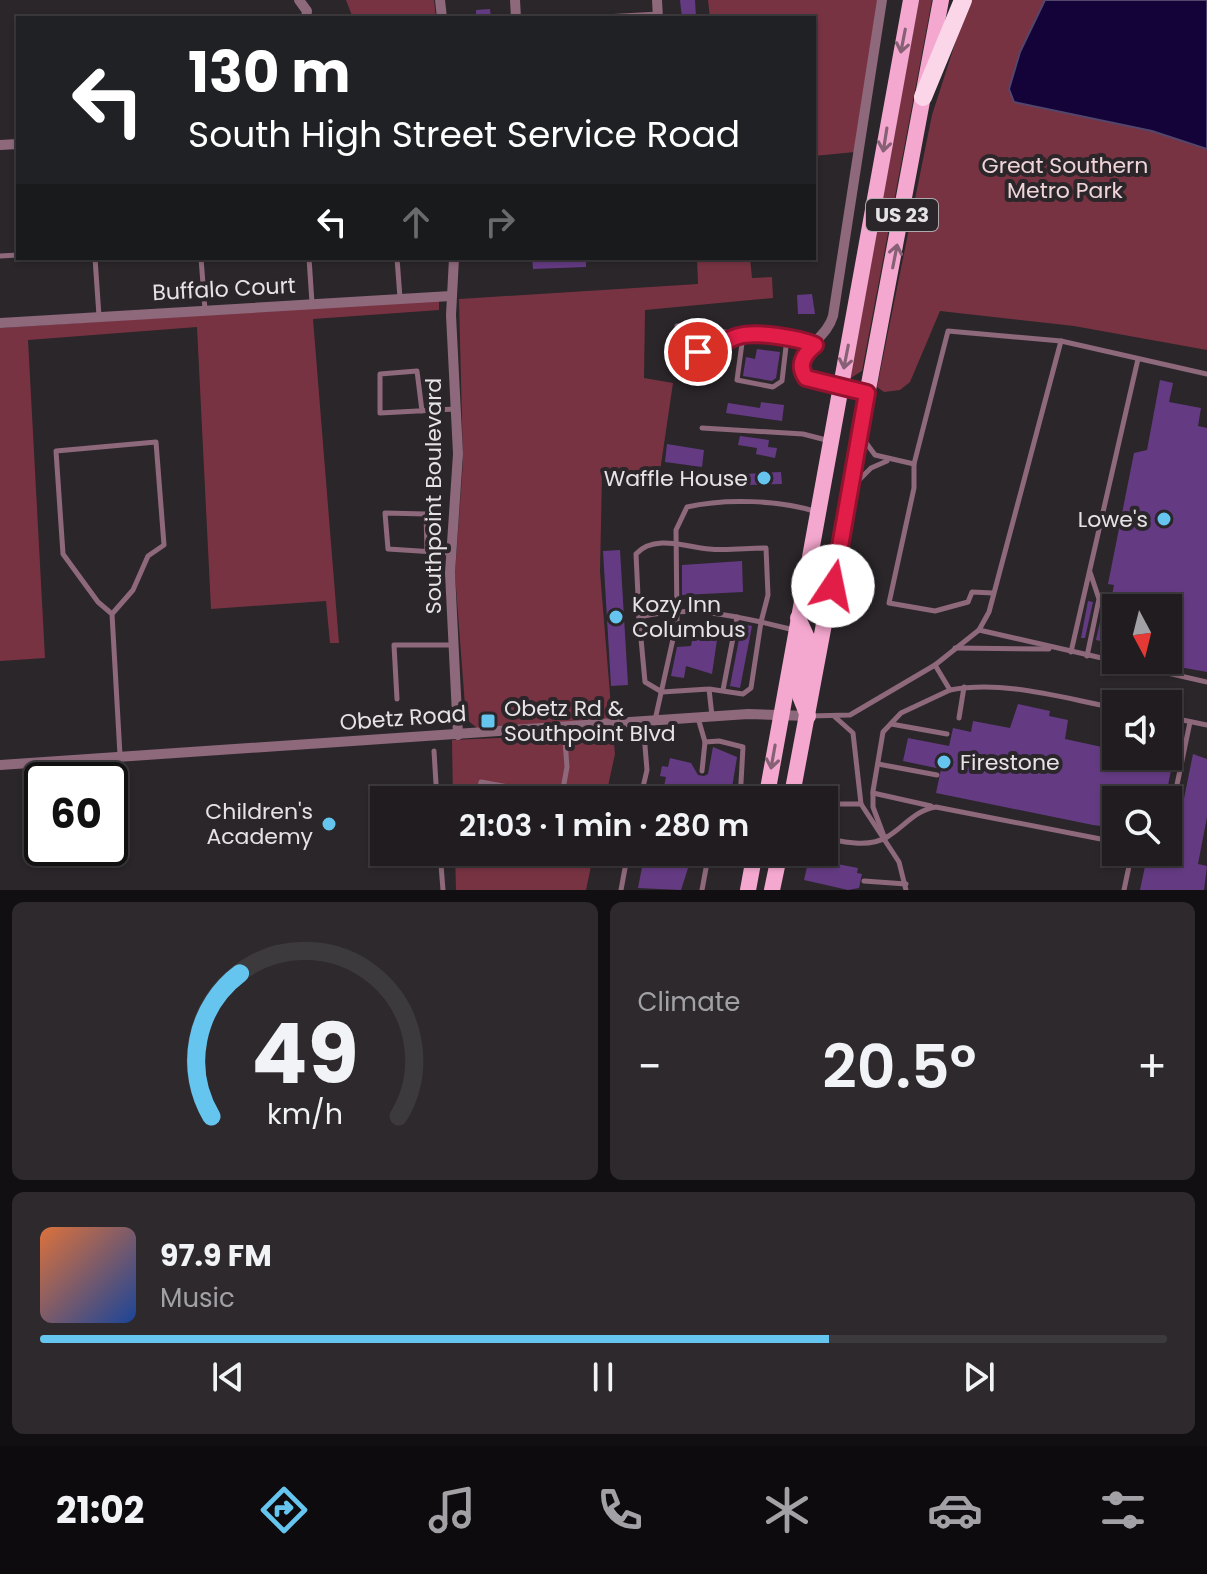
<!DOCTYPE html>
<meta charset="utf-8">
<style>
:root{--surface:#201c20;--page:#2d292d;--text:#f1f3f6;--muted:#a2a1a5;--line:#3d3a3e;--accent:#65c5ef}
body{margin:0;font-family:Poppins,sans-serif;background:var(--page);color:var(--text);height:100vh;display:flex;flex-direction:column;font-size:30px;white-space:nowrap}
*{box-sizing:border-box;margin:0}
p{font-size:26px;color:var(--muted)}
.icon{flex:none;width:44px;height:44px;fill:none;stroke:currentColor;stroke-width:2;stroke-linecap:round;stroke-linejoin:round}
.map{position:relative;height:890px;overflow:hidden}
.panel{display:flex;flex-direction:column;gap:12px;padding:12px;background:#120f12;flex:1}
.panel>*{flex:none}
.hud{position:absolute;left:16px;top:16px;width:800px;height:244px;border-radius:0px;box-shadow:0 2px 6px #0004,0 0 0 2px var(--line);background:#202124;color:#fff;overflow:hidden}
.needle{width:52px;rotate:173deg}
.buttons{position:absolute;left:1102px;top:594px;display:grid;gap:16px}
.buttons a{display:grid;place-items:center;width:80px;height:80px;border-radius:0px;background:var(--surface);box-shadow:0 2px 6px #0004,0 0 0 2px var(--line);font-size:40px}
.speed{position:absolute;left:24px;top:762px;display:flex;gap:16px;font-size:40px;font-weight:700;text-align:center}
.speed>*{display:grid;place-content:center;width:104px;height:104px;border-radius:50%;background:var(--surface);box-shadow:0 2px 6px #0004,0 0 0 2px var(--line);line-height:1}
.speed .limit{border:4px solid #111;border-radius:12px;background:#fff;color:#111}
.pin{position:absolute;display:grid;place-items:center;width:68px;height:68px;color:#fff;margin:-34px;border:4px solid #fff;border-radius:50%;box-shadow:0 2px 8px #0007}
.me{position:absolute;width:88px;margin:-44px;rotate:11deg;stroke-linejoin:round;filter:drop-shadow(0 0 6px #0008)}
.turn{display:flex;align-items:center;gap:28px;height:168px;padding:0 40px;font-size:36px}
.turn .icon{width:104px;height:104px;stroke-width:2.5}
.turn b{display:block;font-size:56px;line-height:68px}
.lanes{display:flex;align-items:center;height:76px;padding:0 40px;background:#0003;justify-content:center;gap:40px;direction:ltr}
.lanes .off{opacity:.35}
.big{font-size:60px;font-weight:600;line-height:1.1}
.panel .tile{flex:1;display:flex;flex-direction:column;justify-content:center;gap:12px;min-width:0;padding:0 28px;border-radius:12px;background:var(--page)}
.panel .dial{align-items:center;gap:0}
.dial svg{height:208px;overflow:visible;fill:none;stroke:var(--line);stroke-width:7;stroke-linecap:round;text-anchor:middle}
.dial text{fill:var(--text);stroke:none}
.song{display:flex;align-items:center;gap:24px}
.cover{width:96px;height:96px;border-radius:12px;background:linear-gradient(135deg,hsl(20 70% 55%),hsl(220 70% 35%))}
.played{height:8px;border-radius:4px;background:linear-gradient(90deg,var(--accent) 70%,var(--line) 70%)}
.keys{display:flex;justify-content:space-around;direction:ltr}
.heat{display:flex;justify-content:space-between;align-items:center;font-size:44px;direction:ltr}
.panel .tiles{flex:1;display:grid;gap:12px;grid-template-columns:1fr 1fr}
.tile:last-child{grid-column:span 2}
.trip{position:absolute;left:370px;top:786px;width:468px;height:80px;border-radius:0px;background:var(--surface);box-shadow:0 2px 6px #0004,0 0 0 2px var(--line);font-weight:600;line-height:80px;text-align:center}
.dock{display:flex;height:128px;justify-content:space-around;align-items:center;background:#0d0b0d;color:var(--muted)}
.dock .icon{width:56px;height:56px}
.dock .current{color:var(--accent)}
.dock b{font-size:36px;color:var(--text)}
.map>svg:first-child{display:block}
.green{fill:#783343}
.water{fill:#140339;stroke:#53466d;stroke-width:2}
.building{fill:#643b83}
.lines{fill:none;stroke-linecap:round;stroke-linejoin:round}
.service{stroke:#8e687b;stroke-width:5}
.minor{stroke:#8e687b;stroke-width:10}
.primary{stroke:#f5a8cf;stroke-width:16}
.motorway{stroke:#fbd5e8;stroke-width:18}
.oneway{stroke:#866074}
.route-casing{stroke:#92132f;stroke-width:20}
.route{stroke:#e11d48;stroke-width:14}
.poi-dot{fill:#65c5ef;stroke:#2b262a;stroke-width:3}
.labels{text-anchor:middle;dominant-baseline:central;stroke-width:8;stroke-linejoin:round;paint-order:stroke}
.shield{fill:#2b262a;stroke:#aeaaae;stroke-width:2}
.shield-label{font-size:20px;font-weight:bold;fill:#e6e3e6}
.park-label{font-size:22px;fill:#efd4d8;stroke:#2b262a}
.street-label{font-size:22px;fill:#e6e3e6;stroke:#2b262a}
.poi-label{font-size:22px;fill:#e6e3e6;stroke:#2b262a;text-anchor:end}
</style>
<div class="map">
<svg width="1207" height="890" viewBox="0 0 1207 890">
<rect width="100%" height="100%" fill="#2b262a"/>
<!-- green -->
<g class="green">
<polygon points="346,0 434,0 436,18 353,18"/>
<polygon points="708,0 879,0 855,152 814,156 814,18 710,18"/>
<polygon points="919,0 932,0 862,371 849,379"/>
<polygon points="969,0 1207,0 1207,350 1074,326 940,311 910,382 900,390 884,392 877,387 932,115"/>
<polygon points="697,258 750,258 752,278 772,277 773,298 645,310 644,378 673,383 659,478 602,474 600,572 612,719 477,728 466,719 455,574 463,462 459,299 698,284"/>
<polygon points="439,300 439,310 313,319 339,643 330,643 326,601 211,609 197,327 28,340 45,658 0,661 0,328"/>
<polygon points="613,733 615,754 605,800 453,800 452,740"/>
<polygon points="455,852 594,852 586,890 456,890"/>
</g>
<!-- water -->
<polygon class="water" points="1045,0 1207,0 1207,149 1152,131 1014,102 1009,89 1020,52"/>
<!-- building -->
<g class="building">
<polygon points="680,0 695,0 696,18 682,18"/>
<polygon points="490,9 491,18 476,18 476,10"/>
<polygon points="532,258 586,258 586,267 533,269"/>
<polygon points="812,294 815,314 798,314 797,295"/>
<polygon points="757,349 780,352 776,378 772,381 743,376 746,357 755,359"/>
<polygon points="1160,380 1173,383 1169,402 1201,408 1198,426 1207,428 1207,672 1168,665 1168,608 1116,608 1116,654 1107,653 1109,643 1096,640 1104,604 1110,605 1114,585 1108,584 1134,453 1147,450"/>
<polygon points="761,402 784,405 782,421 726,413 728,403 760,408"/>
<polygon points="740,436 769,440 768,447 777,448 775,458 756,454 757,448 738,445"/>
<polygon points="667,444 704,450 702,467 665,462"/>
<polygon points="781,472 782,484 746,485 745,474"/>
<polygon points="620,550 628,685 611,686 603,551"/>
<polygon points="742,561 743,592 682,595 682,565"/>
<polygon points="1088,601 1093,602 1085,638 1081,638"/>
<polygon points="696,621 719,626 712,674 686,666 684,678 671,676 677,647 691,646"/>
<polygon points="742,624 752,626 740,688 730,686"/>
<polygon points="1018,704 1050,711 1049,716 1068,720 1065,739 1116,750 1116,756 1174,756 1165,800 1116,800 1116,828 1093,825 936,793 941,769 903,761 908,738 949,746 953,728 971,732 973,721 1010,728"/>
<polygon points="713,747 737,757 730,800 717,800 706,795 699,786 694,789 687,785 685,795 663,791 666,777 660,776 662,766 668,767 670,758 691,763 698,775 704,776 708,774"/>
<polygon points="1193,754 1207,759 1207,817 1198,864 1207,866 1204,890 1140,890 1148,852 1168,852 1168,842 1175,843"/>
<polygon points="814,853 833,856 832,863 858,868 857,873 862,874 859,888 848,890 804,880 809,858 813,859"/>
<polygon points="644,857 690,862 681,890 638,888"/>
</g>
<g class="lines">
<!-- service -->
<g class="service">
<polyline points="587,18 658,14"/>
<polyline points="0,256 18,255"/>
<polyline points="95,258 99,316"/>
<polyline points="201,258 205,310"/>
<polyline points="309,258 312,303"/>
<polyline points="397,258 400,298"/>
<polyline points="677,326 696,326 739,335"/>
<polyline points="743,336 737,380 773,387 782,381 787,338"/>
<polyline points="1061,341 1207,374"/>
<polyline points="682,354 714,350 740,335 801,338 814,344"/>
<polyline points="422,411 417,371 380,374 380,413 455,409"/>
<polyline points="702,428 803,434 830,441"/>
<polyline points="914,464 914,488 889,603 935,611 968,602 972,592 993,593"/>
<polyline points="857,482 871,468 887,461"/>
<polyline points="427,550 426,514 385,513 388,549 450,553"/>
<polyline points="112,614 98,602 63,554 56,451 156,442 164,545 148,556 133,590 112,614 120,755"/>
<path d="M639 617 636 554C654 534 687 547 709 549 727 551 747 548 766 548L768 595 761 622 794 630"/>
<polyline points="979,630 1207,682"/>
<polyline points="955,648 1049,649"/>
<polyline points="1071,652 1138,359"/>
<polyline points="1087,656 1099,599 1090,572"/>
<path d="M709 689 743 694 751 688 761 622C715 612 686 607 639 617L645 682 662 692 709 689 712 716"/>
<polyline points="723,690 737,617"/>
<path d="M950 690C1005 680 1062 698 1116 708"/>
<polyline points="397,699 394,645 452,645"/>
<polyline points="809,716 850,715 935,665 979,630 989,612 1061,341 948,331 914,464 875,455 864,440"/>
<polyline points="835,717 853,733 861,804 899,862 906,890"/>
<polyline points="1168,717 1207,725"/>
<polyline points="698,718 705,742 719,741 743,747 740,800"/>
<polyline points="959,718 964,687"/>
<path d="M655 720 677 621 676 530 687 507C725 498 780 500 817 512"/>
<polyline points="891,724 947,734"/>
<polyline points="434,751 437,800"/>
<polyline points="878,764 937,775"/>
<polyline points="702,771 705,742"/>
<polyline points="699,791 702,800"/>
<polyline points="873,793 931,806"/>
<polyline points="477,800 481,782 562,797"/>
<polyline points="561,800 567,767 564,728"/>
<polyline points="640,800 647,770 643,722"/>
<polyline points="824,804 861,804"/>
<polyline points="1168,828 1190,722"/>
<path d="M824 838C844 842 869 848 887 837 904 827 915 810 936 807L1116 842"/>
<polyline points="885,839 873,807 873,791 883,732 901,713 950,690 935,665"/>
<polyline points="440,852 443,890"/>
<polyline points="864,881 906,884"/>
<polyline points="621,890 628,852"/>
<polyline points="702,890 709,852"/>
<polyline points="1124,890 1132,852"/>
</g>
<!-- minor -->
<g class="minor">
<polyline points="299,0 307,11 306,18"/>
<polyline points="440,0 442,18"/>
<polyline points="515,0 516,18"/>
<polyline points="657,0 658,18"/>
<polyline points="0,145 18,144"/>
<polyline points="454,258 451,315 458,454 450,573 458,735"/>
<polyline points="0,323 451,296"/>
<path d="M867 393 810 380 802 366C804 345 827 337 833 316L882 0"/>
<polyline points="0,765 748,714 808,716"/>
</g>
<!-- primary -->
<g class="primary">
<polyline points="798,618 808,640 800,696 808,716"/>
<polyline points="766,800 911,0"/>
<polyline points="791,800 941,0"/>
<polyline points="748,890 755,852"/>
<polyline points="772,890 780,852"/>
</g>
<!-- motorway -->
<polyline class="motorway" points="923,97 963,0"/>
</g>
<!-- one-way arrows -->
<defs><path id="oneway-shaft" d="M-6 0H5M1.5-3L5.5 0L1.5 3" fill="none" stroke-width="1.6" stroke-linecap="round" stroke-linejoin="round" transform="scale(2)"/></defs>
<g class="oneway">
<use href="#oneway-shaft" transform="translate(903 41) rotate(101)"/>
<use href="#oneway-shaft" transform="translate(885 140) rotate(99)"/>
<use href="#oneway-shaft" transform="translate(895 256) rotate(-79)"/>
<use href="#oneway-shaft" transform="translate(846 357) rotate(101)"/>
<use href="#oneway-shaft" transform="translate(773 757) rotate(100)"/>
</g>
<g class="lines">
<!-- route casing -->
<g class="route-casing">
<path id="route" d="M698 352C715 350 724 340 739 336 756 331 799 338 815 345 804 354 797 365 806 378L867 393 833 586"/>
</g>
<!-- route -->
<use href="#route" class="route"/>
</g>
<!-- markers -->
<g class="poi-dot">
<circle cx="764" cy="478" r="8"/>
<circle cx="1164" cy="519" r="8"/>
<circle cx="616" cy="617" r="8"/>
<rect x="480" y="713" width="16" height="16" rx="4"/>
<circle cx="944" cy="762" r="8"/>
<circle cx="329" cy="824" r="8"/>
</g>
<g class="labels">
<!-- shield labels -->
<rect class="shield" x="866" y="199" width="72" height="32" rx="6"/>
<g class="shield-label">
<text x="902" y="215">US 23</text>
</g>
<!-- park labels -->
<g class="park-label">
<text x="1065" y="165">Great Southern<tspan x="1065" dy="25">Metro Park</tspan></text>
</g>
<!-- street labels -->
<g class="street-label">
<text transform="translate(224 289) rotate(-3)">Buffalo Court</text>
<text transform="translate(433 496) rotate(-90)">Southpoint Boulevard</text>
<text transform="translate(403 718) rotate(-4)">Obetz Road</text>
</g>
<!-- poi labels -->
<g class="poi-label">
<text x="748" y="478">Waffle House</text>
<text x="1148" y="519">Lowe's</text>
<text x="632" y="604" text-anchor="start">Kozy Inn<tspan x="632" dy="25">Columbus</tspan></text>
<text x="504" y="708" text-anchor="start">Obetz Rd &amp;<tspan x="504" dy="25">Southpoint Blvd</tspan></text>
<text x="960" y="762" text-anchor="start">Firestone</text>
<text x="313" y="811">Children's<tspan x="313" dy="25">Academy</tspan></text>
</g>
</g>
</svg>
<div class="buttons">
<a><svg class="needle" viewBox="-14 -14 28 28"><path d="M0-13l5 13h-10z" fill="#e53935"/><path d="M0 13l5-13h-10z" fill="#a2a1a5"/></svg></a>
<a><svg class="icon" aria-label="sound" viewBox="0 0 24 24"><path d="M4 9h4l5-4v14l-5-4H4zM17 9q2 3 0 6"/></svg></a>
<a><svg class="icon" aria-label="search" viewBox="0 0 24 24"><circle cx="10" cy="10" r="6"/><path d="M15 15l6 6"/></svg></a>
</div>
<div class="speed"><div class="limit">60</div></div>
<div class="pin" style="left:698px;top:352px;background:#d93025"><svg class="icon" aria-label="arrive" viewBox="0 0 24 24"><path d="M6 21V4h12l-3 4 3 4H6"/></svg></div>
<svg class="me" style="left:833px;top:586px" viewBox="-20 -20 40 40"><circle r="19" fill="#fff"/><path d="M0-13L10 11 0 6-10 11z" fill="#e11d48"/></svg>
<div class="trip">21:03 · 1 min · 280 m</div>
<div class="hud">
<div class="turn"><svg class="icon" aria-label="left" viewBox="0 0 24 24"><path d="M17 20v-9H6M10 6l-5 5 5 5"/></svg><div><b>130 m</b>South High Street Service Road</div></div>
<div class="lanes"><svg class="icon" aria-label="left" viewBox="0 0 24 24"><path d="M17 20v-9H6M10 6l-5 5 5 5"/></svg><svg class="icon off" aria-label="ahead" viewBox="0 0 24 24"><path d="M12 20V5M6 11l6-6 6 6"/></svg><svg class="icon off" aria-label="right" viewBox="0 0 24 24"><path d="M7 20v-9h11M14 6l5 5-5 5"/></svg></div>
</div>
</div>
<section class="panel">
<div class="tiles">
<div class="tile dial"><svg viewBox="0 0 100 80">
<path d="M14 69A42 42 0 1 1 86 69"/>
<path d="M14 69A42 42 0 0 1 25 14" stroke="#65c5ef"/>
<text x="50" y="56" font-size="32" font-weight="700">49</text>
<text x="50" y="72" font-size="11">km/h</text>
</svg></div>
<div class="tile"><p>Climate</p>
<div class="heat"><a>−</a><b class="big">20.5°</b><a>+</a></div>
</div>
<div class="tile">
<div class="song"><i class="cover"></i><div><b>97.9 FM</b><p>Music</p></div></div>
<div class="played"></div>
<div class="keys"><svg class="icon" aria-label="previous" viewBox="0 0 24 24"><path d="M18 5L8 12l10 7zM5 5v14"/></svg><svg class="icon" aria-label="pause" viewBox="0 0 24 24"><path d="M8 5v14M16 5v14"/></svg><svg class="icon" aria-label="next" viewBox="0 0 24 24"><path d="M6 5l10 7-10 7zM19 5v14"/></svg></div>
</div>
</div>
</section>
<nav class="dock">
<b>21:02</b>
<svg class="icon current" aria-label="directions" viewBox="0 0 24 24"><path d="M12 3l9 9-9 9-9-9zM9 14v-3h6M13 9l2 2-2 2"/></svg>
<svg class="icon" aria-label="music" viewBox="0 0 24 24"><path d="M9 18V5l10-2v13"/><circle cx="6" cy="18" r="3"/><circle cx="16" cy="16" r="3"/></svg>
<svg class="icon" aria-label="phone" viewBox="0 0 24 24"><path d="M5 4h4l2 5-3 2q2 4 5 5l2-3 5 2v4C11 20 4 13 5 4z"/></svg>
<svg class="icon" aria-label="climate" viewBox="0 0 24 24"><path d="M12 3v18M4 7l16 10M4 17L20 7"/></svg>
<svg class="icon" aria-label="car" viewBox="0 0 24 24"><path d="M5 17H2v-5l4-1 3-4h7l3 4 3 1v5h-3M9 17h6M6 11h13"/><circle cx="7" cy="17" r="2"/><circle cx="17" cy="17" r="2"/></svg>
<svg class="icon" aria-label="filters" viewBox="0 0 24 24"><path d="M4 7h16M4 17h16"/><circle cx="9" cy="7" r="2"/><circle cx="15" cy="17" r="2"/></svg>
</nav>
